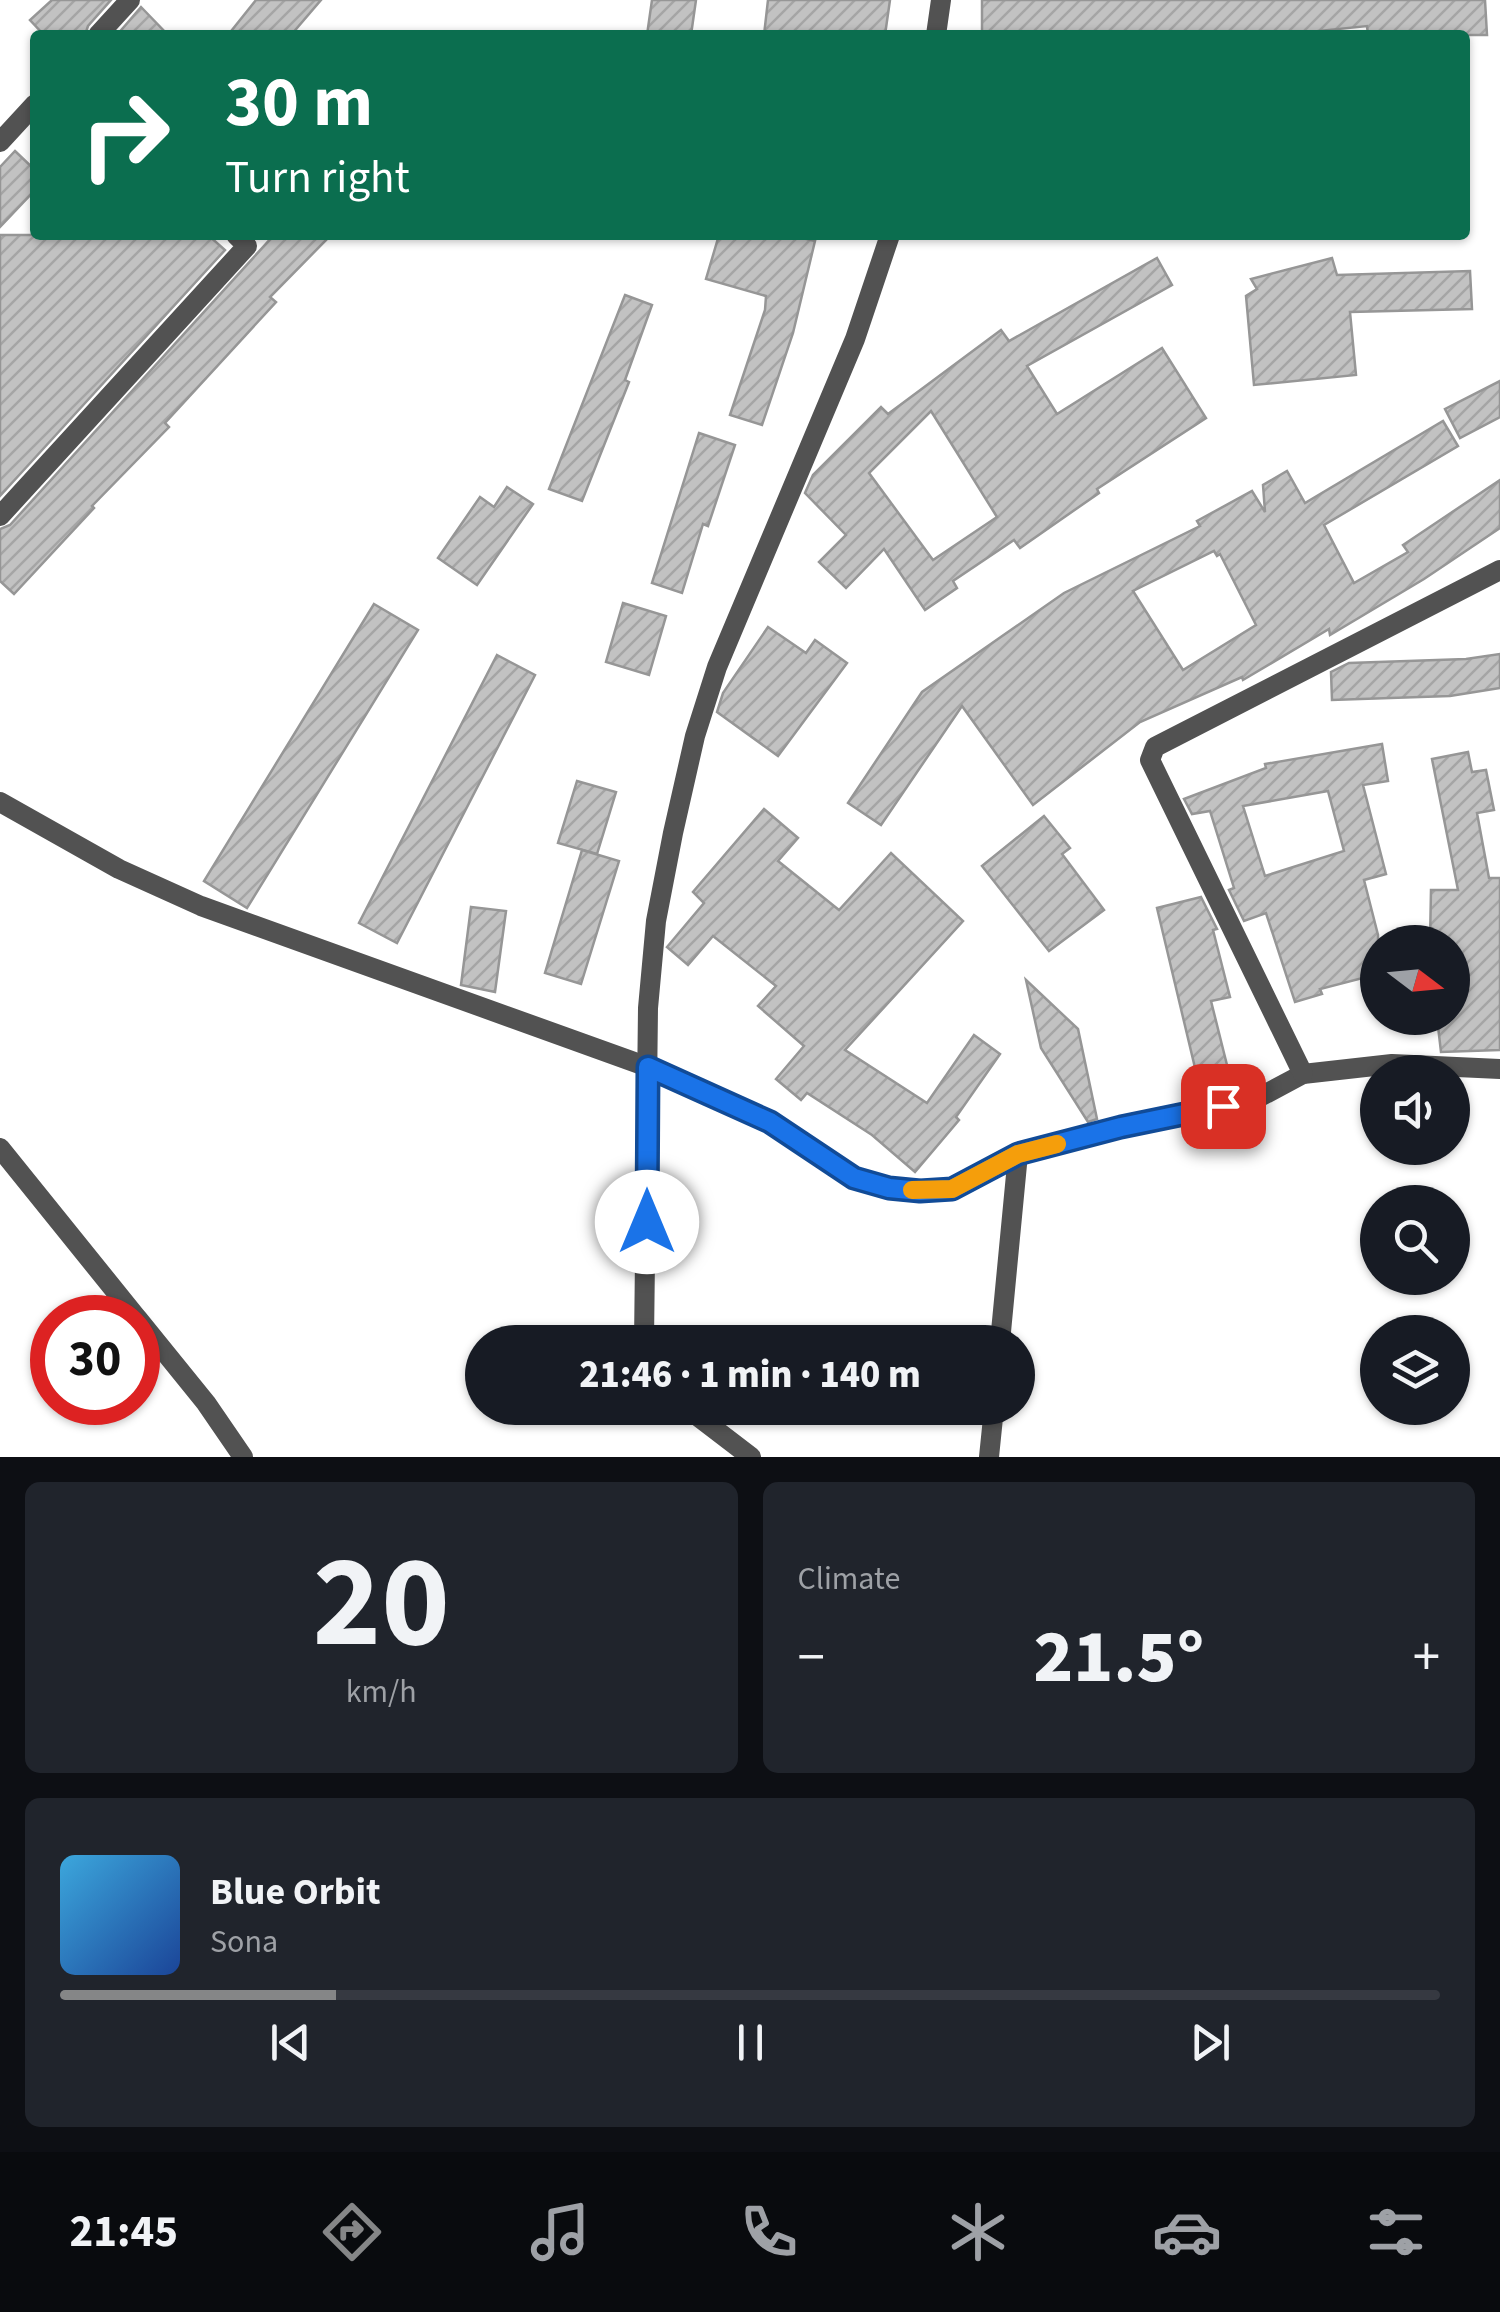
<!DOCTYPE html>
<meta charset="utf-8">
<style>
:root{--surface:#171b24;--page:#20242c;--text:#f1f3f6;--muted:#9ea1a6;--line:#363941;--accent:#858687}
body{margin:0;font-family:"Source Sans 3",sans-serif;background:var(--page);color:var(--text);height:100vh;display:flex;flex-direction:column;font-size:38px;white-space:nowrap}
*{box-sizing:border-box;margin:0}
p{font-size:32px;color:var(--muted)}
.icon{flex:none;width:55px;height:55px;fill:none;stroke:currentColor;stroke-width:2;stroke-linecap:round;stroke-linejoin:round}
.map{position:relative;height:1457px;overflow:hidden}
.details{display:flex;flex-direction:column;gap:25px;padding:25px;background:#0d0f14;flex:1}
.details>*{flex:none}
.top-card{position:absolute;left:30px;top:30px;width:1440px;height:210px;border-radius:10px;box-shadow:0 2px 8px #0004;background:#0b6e4f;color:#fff;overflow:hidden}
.needle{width:65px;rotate:106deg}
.tools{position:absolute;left:1360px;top:925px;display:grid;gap:20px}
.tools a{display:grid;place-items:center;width:110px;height:110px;border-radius:50%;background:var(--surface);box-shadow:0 2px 8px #0004;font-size:50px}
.speed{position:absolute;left:30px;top:1295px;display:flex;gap:20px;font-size:50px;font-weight:700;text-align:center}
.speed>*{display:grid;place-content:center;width:130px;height:130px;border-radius:50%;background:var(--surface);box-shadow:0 2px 8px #0004;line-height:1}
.speed .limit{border:15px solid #d22;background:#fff;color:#111}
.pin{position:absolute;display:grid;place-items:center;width:85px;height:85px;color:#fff;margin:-42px;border-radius:20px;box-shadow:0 5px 15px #0006}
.me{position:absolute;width:110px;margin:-55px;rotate:0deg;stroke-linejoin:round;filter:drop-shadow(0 0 8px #0008)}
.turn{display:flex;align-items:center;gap:35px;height:210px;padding:0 30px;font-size:45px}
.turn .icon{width:130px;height:130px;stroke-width:2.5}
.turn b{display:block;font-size:70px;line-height:85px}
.big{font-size:75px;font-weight:800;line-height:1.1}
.details .card{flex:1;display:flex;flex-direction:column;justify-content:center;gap:15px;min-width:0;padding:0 35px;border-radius:15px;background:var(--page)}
.details .dial{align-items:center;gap:0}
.dial b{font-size:130px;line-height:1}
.song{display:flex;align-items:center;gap:30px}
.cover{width:120px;height:120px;border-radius:15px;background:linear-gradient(135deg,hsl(200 70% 55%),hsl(220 70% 35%))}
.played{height:10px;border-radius:5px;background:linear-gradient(90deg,var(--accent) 20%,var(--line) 20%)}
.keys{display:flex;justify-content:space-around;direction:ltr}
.heat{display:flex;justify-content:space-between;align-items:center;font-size:55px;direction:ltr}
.details .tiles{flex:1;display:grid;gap:25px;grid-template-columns:1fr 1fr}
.card:last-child{grid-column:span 2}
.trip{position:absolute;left:465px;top:1325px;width:570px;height:100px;border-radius:50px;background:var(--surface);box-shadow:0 2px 8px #0004;font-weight:800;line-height:100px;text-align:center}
.dock{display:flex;height:160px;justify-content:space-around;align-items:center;background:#090b0e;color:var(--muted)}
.dock .icon{width:70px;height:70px}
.dock .selected{color:var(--accent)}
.dock b{font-size:45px;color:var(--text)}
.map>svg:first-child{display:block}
.building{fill:url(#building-hatch);stroke:#969696;stroke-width:2.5;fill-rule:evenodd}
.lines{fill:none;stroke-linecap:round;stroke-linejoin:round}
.street{stroke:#525252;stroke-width:20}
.route-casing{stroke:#114b97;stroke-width:25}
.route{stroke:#1a73e8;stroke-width:18}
.slow{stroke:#f59e0b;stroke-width:18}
</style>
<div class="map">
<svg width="1500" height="1457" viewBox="0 0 1500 1457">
<defs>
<pattern id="building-hatch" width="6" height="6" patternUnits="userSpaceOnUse" patternTransform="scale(2.5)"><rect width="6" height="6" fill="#c2c2c2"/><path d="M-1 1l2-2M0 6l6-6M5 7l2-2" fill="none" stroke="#a5a5a5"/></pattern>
</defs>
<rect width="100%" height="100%" fill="#fff"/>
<!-- building -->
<g class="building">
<polygon points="52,0 111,0 88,26 85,35 44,35 30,20"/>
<polygon points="256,0 321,0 291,35 228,35"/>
<polygon points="652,0 696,0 691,35 647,35"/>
<polygon points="768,0 890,0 885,35 764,35"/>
<polygon points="982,0 1485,0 1487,35 1368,35 1367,26 1280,35 982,35"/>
<polygon points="141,7 168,35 117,35"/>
<polygon points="15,151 35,170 35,190 0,227 0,167"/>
<polygon points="0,235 208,235 225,250 0,496"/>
<polygon points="274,235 331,235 270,297 276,302 165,423 169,427 92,506 94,508 14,594 0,581 0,529 10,525"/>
<polygon points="719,235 790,235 815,241 793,333 762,425 730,415 765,310 766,296 706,279"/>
<path d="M1157 258 1172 285 1027 366 1057 414 1162 348 1206 418 1097 489 1099 493 1020 548 1014 540 953 581 957 588 925 610 884 549 846 588 819 562 846 535 805 493 813 475 881 407 888 414 1001 330 1009 341ZM931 411 997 517 933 560 869 473Z"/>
<polygon points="1332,258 1337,275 1470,271 1472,309 1350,312 1356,375 1254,385 1246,296 1257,289 1251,279"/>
<polygon points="625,295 652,305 625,380 629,382 582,501 549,489"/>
<polygon points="1500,381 1500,417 1460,438 1445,409"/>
<path d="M1443 421 1458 446 1324 525 1354 583 1408 552 1403 545 1500 480V528L1424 579 1330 635 1329 629 1243 680 1242 677 1140 722 1033 805 962 706 881 825 848 803 922 692 1064 593 1200 526 1197 521 1252 491 1265 512 1263 485 1287 471 1305 503ZM1214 551 1217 556 1220 554 1256 625 1183 670 1133 591Z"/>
<polygon points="699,433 735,445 708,526 703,524 682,593 652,583"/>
<polygon points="507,487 533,504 477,585 438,558 480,497 494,507"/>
<polygon points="623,603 666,616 649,675 606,662"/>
<polygon points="374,604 418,630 247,908 204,881"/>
<polygon points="768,627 806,653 815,640 847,663 778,756 717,712 723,693"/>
<polygon points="1500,654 1500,688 1450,696 1332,700 1331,672 1349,663 1466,659"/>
<polygon points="497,655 535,675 397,943 359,923"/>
<path d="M1382 744 1388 781 1363 785 1386 874 1364 880 1378 935V974L1320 989 1322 994 1295 1002 1266 913 1244 921 1229 890 1234 888 1210 811 1192 814 1184 799 1266 768 1265 764ZM1328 791 1344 851 1265 876 1243 806Z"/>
<polygon points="1468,752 1472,772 1486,770 1494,810 1477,813 1489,878 1500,878 1500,1050 1441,1052 1437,1018 1452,1018 1452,942 1430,942 1431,890 1458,890 1432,759"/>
<polygon points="577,781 616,792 597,854 558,843"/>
<polygon points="764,809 798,838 778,861 839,910 891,853 963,921 845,1050 927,1103 974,1035 1000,1054 956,1117 959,1120 915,1172 872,1135 807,1093 801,1100 776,1079 804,1046 758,1006 776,986 713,936 688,965 667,947 704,903 693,892"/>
<polygon points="1044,816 1070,848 1062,854 1104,910 1049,951 982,866"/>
<polygon points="582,850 619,861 581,984 545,973"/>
<polygon points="1201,897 1217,929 1213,930 1230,997 1211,1001 1232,1085 1201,1093 1157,908"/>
<polygon points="471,907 506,911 495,992 461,985"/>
<polygon points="1026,980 1078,1029 1097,1119 1088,1122 1041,1048"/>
</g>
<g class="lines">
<!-- street -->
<g class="street">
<polyline points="98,35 130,0"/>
<polyline points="936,35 941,0"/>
<polyline points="0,142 35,104"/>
<polyline points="0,516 247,246 236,235"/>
<polyline points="0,802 119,869 201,906 648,1067 770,1122 854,1178 889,1188 919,1191 951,1189 1018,1154 1121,1127 1256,1099 1303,1074 1392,1064 1500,1069"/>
<polyline points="1303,1074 1150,760 1155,747 1500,570"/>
<polyline points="0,1148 137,1318"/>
<polyline points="138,1319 206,1403 243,1457"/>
<polyline points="644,1342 648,1008 656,921 673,833 695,736 717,667 855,339 890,235"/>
<polyline points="1000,1342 1018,1154"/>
<polyline points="687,1408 751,1457"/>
<polyline points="989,1457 994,1408"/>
</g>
</g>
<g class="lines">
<!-- route casing -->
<g class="route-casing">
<polyline id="route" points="647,1222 648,1067 770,1122 854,1178 889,1188 920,1191 952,1189 1018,1154 1121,1127 1223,1106"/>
</g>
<!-- route -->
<use href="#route" class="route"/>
<!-- slow -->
<polyline class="slow" points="912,1190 952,1189 1018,1154 1057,1144"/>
</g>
</svg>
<div class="tools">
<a><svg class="needle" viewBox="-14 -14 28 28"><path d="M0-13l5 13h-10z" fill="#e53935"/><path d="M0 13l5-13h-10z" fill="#9ea1a6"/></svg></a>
<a><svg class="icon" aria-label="sound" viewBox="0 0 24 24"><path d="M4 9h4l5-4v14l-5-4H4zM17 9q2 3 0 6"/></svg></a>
<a><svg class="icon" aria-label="search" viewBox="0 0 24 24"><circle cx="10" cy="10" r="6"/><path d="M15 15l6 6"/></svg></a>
<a><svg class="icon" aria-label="layers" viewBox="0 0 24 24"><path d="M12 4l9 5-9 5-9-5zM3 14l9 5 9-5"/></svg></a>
</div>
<div class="speed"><div class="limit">30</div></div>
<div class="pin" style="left:1223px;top:1106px;background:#d93025"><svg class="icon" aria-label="arrive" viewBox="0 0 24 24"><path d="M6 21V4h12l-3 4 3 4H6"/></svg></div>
<svg class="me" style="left:647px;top:1222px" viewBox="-20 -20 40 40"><circle r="19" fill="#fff"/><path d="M0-13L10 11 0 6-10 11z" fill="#1a73e8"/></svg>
<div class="trip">21:46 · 1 min · 140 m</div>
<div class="top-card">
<div class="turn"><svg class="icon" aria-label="right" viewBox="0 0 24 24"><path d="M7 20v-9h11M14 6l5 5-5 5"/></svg><div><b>30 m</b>Turn right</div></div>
</div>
</div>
<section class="details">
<div class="tiles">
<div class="card dial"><b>20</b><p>km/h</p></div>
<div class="card"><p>Climate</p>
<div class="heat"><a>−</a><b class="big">21.5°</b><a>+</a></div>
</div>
<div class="card">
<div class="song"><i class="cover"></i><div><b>Blue Orbit</b><p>Sona</p></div></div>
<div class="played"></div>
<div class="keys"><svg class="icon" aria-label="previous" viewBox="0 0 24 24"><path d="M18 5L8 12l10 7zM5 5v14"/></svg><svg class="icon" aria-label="pause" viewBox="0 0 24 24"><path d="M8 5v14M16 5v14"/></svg><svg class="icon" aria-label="next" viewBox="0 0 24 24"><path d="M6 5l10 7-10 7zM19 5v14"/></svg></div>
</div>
</div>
</section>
<nav class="dock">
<b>21:45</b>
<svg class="icon selected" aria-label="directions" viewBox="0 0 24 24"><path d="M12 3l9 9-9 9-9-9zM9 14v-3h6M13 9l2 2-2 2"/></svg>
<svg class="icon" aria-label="music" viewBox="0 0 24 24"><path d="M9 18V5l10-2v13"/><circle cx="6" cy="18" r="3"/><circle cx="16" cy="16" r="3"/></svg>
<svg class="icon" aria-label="phone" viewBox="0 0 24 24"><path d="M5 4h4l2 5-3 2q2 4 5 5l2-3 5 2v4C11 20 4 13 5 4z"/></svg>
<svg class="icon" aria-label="climate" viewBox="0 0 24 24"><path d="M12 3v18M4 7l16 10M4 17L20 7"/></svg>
<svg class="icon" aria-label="car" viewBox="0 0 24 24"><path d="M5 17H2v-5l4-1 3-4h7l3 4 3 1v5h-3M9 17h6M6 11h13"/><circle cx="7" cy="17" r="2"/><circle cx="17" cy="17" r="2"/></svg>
<svg class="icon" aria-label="filters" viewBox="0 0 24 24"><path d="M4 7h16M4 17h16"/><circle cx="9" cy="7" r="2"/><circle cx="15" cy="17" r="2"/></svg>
</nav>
